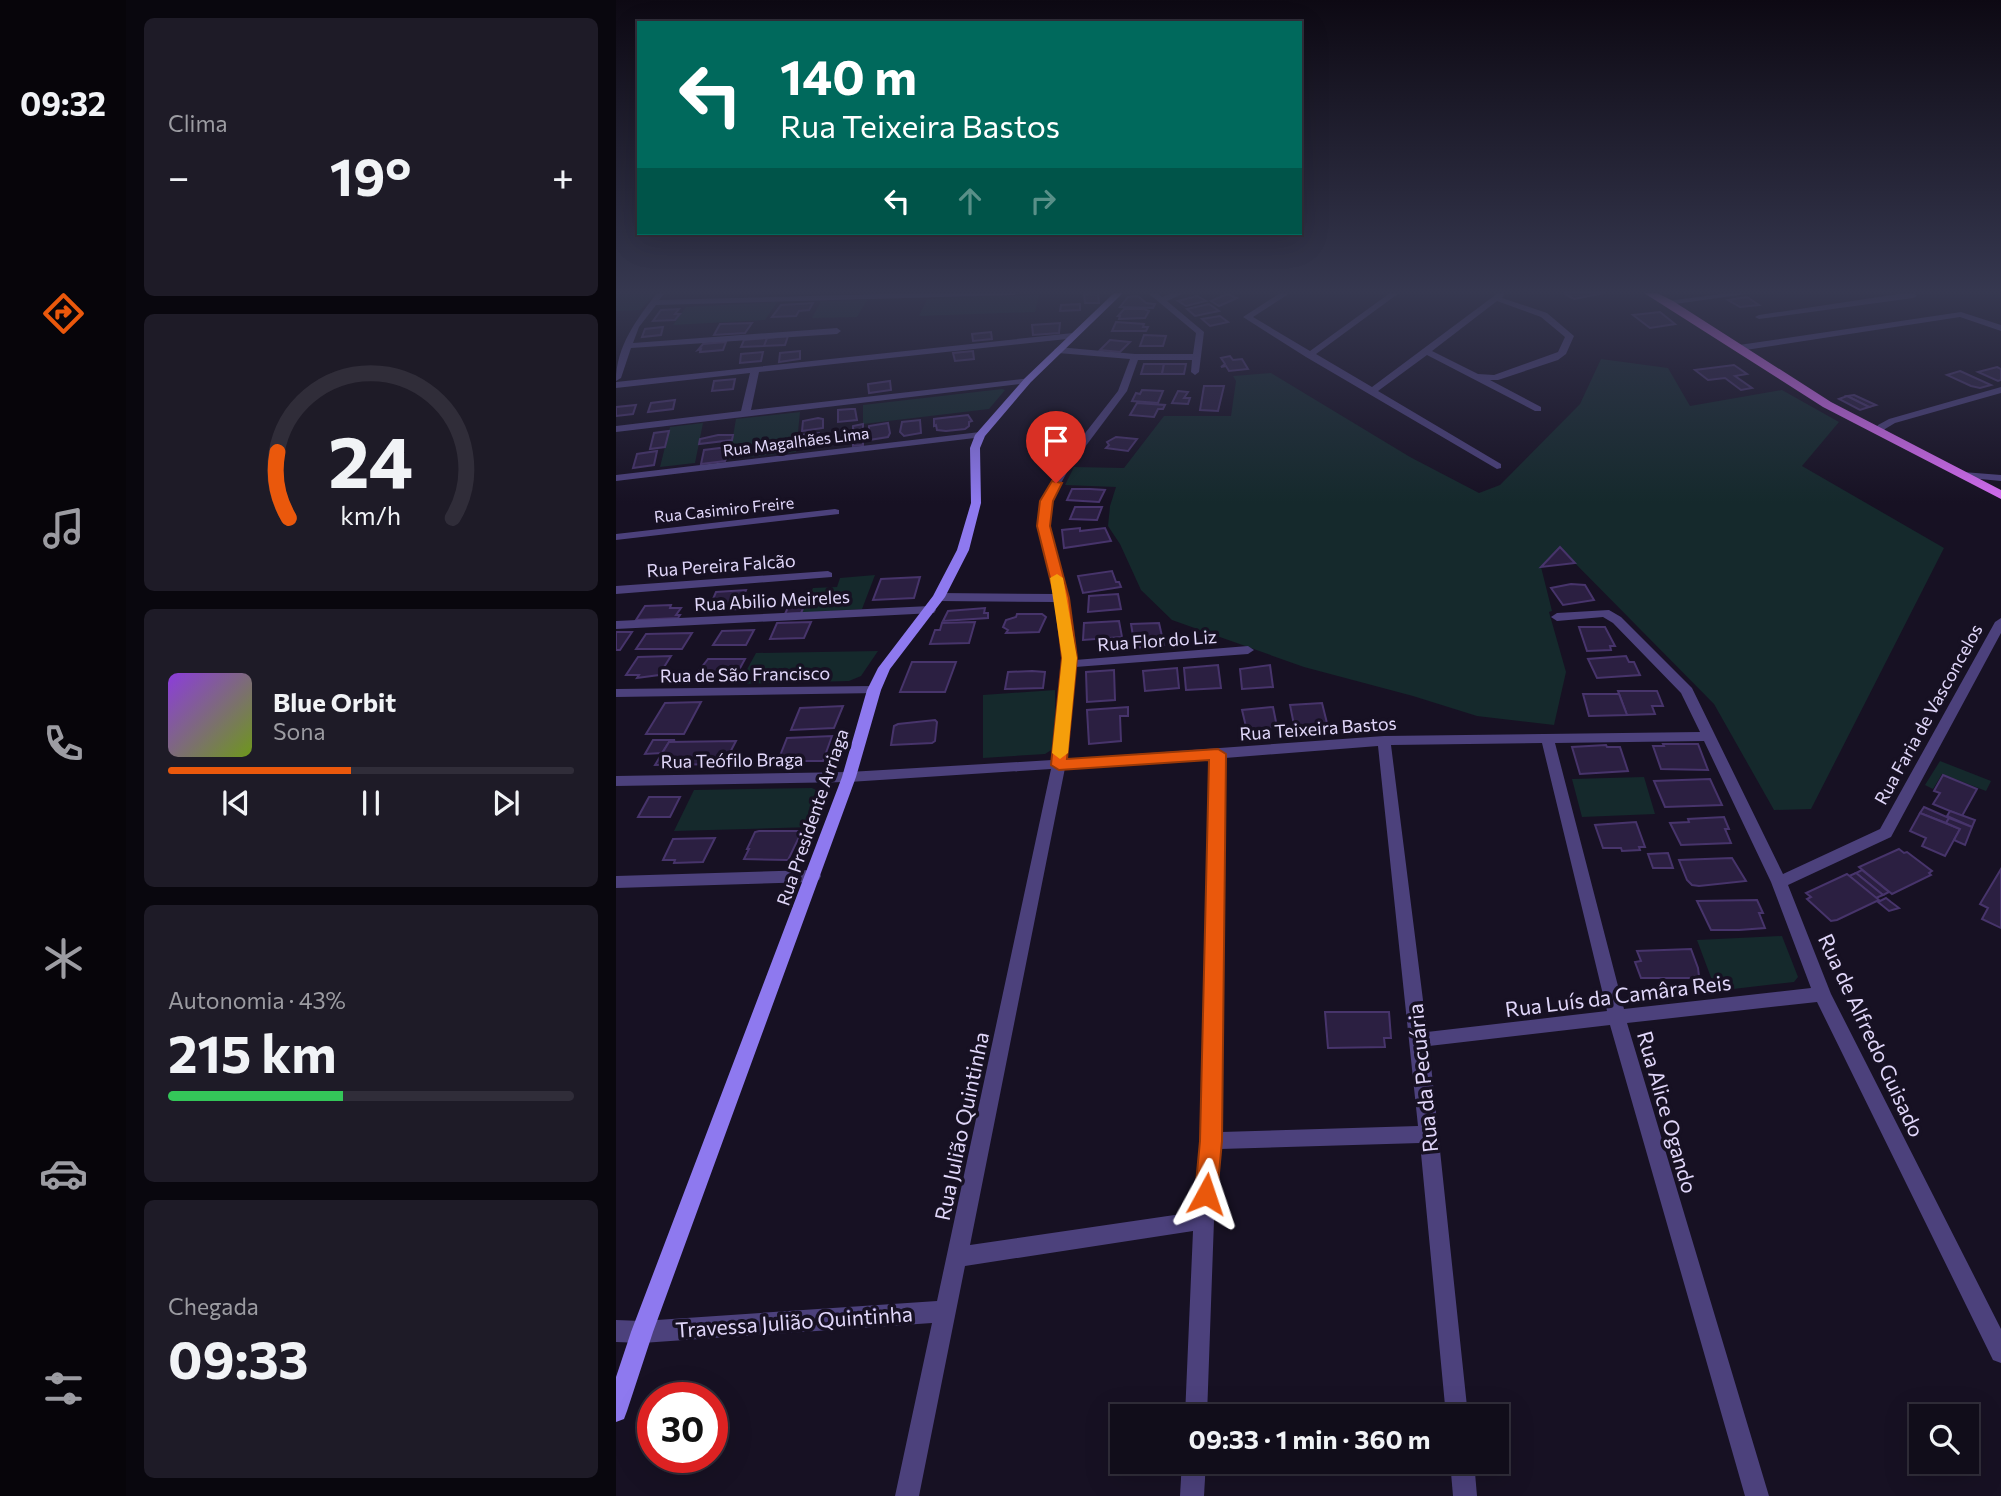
<!DOCTYPE html>
<html lang="pt">
<meta charset="utf-8">
<style>
:root{--surface:#110d1a;--page:#1e1b27;--text:#f1f3f6;--muted:#9c9ca2;--line:#302d39;--accent:#ea580c}
body{margin:0;font-family:Commissioner,sans-serif;background:var(--page);color:var(--text);height:100vh;display:flex;flex-direction:column;font-size:26px;white-space:nowrap}
*{box-sizing:border-box;margin:0}
p{font-size:23px;color:var(--muted)}
.icon{flex:none;width:38px;height:38px;fill:none;stroke:currentColor;stroke-width:2;stroke-linecap:round;stroke-linejoin:round}
.map{position:relative;flex:1;overflow:hidden}
.details{display:flex;flex-direction:column;gap:18px;padding:18px;background:#09070e;width:490px}
.details>*{flex:none}
.banner{position:absolute;left:21px;top:21px;width:665px;height:214px;border-radius:0px;box-shadow:0 7px 28px #0002,0 0 0 2px var(--line);background:#00695c;color:#fff;overflow:hidden}
.tools{position:absolute;left:1293px;top:1404px;display:grid;gap:14px}
.tools a{display:grid;place-items:center;width:70px;height:70px;border-radius:0px;background:var(--surface);box-shadow:0 7px 28px #0002,0 0 0 2px var(--line);font-size:35px}
.speed{position:absolute;left:21px;top:1382px;display:flex;gap:14px;font-size:35px;font-weight:700;text-align:center}
.speed>*{display:grid;place-content:center;width:91px;height:91px;border-radius:50%;background:var(--surface);box-shadow:0 7px 28px #0002,0 0 0 2px var(--line);line-height:1}
.speed .limit{border:10px solid #d22;background:#fff;color:#111}
.pin{position:absolute;display:grid;place-items:center;width:60px;height:60px;color:#fff;margin:-72px -30px;border-radius:50% 50% 50% 0;rotate:-45deg;box-shadow:0 0 7px #0007}
.pin .icon{rotate:45deg}
.me{position:absolute;width:77px;margin:-38px;rotate:5deg;stroke-linejoin:round;filter:drop-shadow(0 0 5px #0008)}
.turn{display:flex;align-items:center;gap:24px;height:147px;padding:0 28px;font-size:32px}
.turn .icon{width:91px;height:91px;stroke-width:2.5}
.turn b{display:block;font-size:49px;line-height:60px}
.lanes{display:flex;align-items:center;height:66px;padding:0 28px;background:#0003;justify-content:center;gap:35px;direction:ltr}
.lanes .off{opacity:.35}
.big{font-size:52px;font-weight:700;line-height:1.1}
.details .widget{flex:1;display:flex;flex-direction:column;justify-content:center;gap:10px;min-width:0;padding:0 24px;border-radius:10px;background:var(--page)}
.details .dial{align-items:center;gap:0}
.dial svg{height:182px;overflow:visible;fill:none;stroke:var(--line);stroke-width:7;stroke-linecap:round;text-anchor:middle}
.dial text{fill:var(--text);stroke:none}
.song{display:flex;align-items:center;gap:21px}
.cover{width:84px;height:84px;border-radius:10px;background:linear-gradient(135deg,hsl(270 70% 55%),hsl(80 70% 35%))}
.played{height:7px;border-radius:4px;background:linear-gradient(90deg,var(--accent) 45%,var(--line) 45%)}
.keys{display:flex;justify-content:space-around;direction:ltr}
.heat{display:flex;justify-content:space-between;align-items:center;font-size:38px;direction:ltr}
.charge{height:10px;border-radius:5px;background:linear-gradient(90deg,#34c759 43%,var(--line) 0)}
.trip{position:absolute;left:494px;top:1404px;width:399px;height:70px;border-radius:0px;background:var(--surface);box-shadow:0 7px 28px #0002,0 0 0 2px var(--line);font-weight:700;line-height:70px;text-align:center}
main{display:flex;flex:1;min-height:0}
.tab-bar{display:flex;flex-direction:column;width:126px;justify-content:space-around;align-items:center;background:#07050a;color:var(--muted)}
.tab-bar .icon{width:49px;height:49px}
.tab-bar .on{color:var(--accent)}
.tab-bar b{font-size:32px;color:var(--text)}
.map>svg:first-child{display:block}
.green{fill:#15292c}
.building{fill:#2b1f41;stroke:#47346b;stroke-width:2}
.lines{fill:none;stroke-linecap:round;stroke-linejoin:round}
.street{fill:#4c417c;fill-rule:evenodd}
.secondary{fill:#8e79ef;fill-rule:evenodd}
.primary{fill:#d16bee;fill-rule:evenodd}
.route{fill:#ea580c;stroke:#983908;stroke-width:2}
.slow{fill:#f59e0b}
.labels{text-anchor:middle;dominant-baseline:central;stroke-width:7;stroke-linejoin:round;paint-order:stroke}
.far-street-label{font-size:16px;fill:#e1d7fa;stroke:#171123}
.street-label{font-size:18px;fill:#e1d7fa;stroke:#171123}
.near-street-label{font-size:21px;fill:#e1d7fa;stroke:#171123}
</style>
<main>
<nav class="tab-bar">
<b>09:32</b>
<svg class="icon on" aria-label="directions" viewBox="0 0 24 24"><path d="M12 3l9 9-9 9-9-9zM9 14v-3h6M13 9l2 2-2 2"/></svg>
<svg class="icon" aria-label="music" viewBox="0 0 24 24"><path d="M9 18V5l10-2v13"/><circle cx="6" cy="18" r="3"/><circle cx="16" cy="16" r="3"/></svg>
<svg class="icon" aria-label="phone" viewBox="0 0 24 24"><path d="M5 4h4l2 5-3 2q2 4 5 5l2-3 5 2v4C11 20 4 13 5 4z"/></svg>
<svg class="icon" aria-label="climate" viewBox="0 0 24 24"><path d="M12 3v18M4 7l16 10M4 17L20 7"/></svg>
<svg class="icon" aria-label="car" viewBox="0 0 24 24"><path d="M5 17H2v-5l4-1 3-4h7l3 4 3 1v5h-3M9 17h6M6 11h13"/><circle cx="7" cy="17" r="2"/><circle cx="17" cy="17" r="2"/></svg>
<svg class="icon" aria-label="filters" viewBox="0 0 24 24"><path d="M4 7h16M4 17h16"/><circle cx="9" cy="7" r="2"/><circle cx="15" cy="17" r="2"/></svg>
</nav>
<section class="details">
<div class="widget"><p>Clima</p>
<div class="heat"><a>−</a><b class="big">19°</b><a>+</a></div>
</div>
<div class="widget dial"><svg viewBox="0 0 100 80">
<path d="M14 69A42 42 0 1 1 86 69"/>
<path d="M14 69A42 42 0 0 1 9 40" stroke="#ea580c"/>
<text x="50" y="56" font-size="32" font-weight="700">24</text>
<text x="50" y="72" font-size="11">km/h</text>
</svg></div>
<div class="widget">
<div class="song"><i class="cover"></i><div><b>Blue Orbit</b><p>Sona</p></div></div>
<div class="played"></div>
<div class="keys"><svg class="icon" aria-label="previous" viewBox="0 0 24 24"><path d="M18 5L8 12l10 7zM5 5v14"/></svg><svg class="icon" aria-label="pause" viewBox="0 0 24 24"><path d="M8 5v14M16 5v14"/></svg><svg class="icon" aria-label="next" viewBox="0 0 24 24"><path d="M6 5l10 7-10 7zM19 5v14"/></svg></div>
</div>
<div class="widget"><p>Autonomia · 43%</p><b class="big">215 km</b><div class="charge"></div></div>
<div class="widget"><p>Chegada</p><b class="big">09:33</b></div>
</section>
<div class="map">
<svg width="1385" height="1496" viewBox="0 0 1385 1496">
<rect width="100%" height="100%" fill="#171123"/>
<!-- green -->
<g class="green">
<polygon points="0,293 36,293 38,295 24,310 0,311"/>
<polygon points="423,295 419,312 303,316 311,299"/>
<polygon points="251,300 241,317 196,318 205,301"/>
<polygon points="161,302 149,320 57,325 70,307"/>
<polygon points="985,359 1052,368 1074,406 1166,390 1223,422 1186,466 1328,548 1195,809 1158,810 1098,704 944,548 925,567 936,611 933,612 950,672 938,725 861,716 797,696 688,667 556,620 525,590 504,544 492,526 494,506 500,487 449,485 458,467 508,468 548,416 615,416 620,381 617,376 655,373 794,457 863,493 884,485 964,404"/>
<polygon points="386,389 389,390 373,409 247,424 247,405"/>
<polygon points="184,412 180,452 113,459 120,419"/>
<polygon points="87,423 79,463 44,467 54,427"/>
<polygon points="259,575 246,609 185,613 197,588 221,587 224,578"/>
<polygon points="262,651 245,676 233,681 123,684 140,653"/>
<polygon points="439,690 440,747 429,754 367,758 367,695"/>
<polygon points="1324,761 1375,781 1370,791 1326,774 1317,789 1309,785"/>
<polygon points="1028,777 1039,814 966,817 956,779"/>
<polygon points="196,788 204,792 207,797 197,827 58,831 78,790"/>
<polygon points="1166,936 1182,977 1178,982 1100,991 1081,940"/>
</g>
<!-- building -->
<g class="building">
<polygon points="482,293 483,303 469,303 468,294"/>
<polygon points="947,293 988,293 958,299"/>
<polygon points="611,294 621,298 603,306 595,301"/>
<polygon points="522,296 530,303 539,304 537,308 504,307 512,297"/>
<polygon points="581,296 590,301 570,306 562,301"/>
<polygon points="1131,297 1143,305 1124,307 1112,300"/>
<polygon points="197,303 193,310 183,311 180,316 156,317 165,305"/>
<polygon points="464,304 464,310 444,311 445,305"/>
<polygon points="593,304 603,311 579,316 571,309"/>
<polygon points="63,309 59,314 64,314 59,320 37,321 45,310"/>
<polygon points="508,309 528,309 533,311 529,318 503,319 504,316 502,316"/>
<polygon points="1044,312 1059,324 1034,328 1017,315"/>
<polygon points="604,316 612,322 594,326 586,319"/>
<polygon points="500,322 528,324 527,327 532,327 530,331 496,331"/>
<polygon points="136,323 129,333 98,335 104,324"/>
<polygon points="444,323 443,333 417,335 416,325"/>
<polygon points="47,327 45,335 26,337 29,329"/>
<polygon points="375,332 376,339 357,341 356,334"/>
<polygon points="528,335 550,336 547,346 524,346"/>
<polygon points="172,336 169,345 147,346 151,338"/>
<polygon points="151,338 148,346 125,347 128,340"/>
<polygon points="494,340 514,342 504,352 484,350"/>
<polygon points="110,342 107,350 84,352 85,349 82,350 87,344"/>
<polygon points="184,351 184,359 163,362 164,353"/>
<polygon points="357,351 358,359 339,361 337,353"/>
<polygon points="147,352 145,361 124,363 125,354"/>
<polygon points="614,356 617,360 626,359 632,369 613,371 610,366 605,367 609,364 605,358"/>
<polygon points="528,364 548,364 546,374 525,374"/>
<polygon points="548,364 570,364 568,374 546,374"/>
<polygon points="1118,365 1131,374 1119,376 1136,388 1125,390 1109,378 1092,380 1079,370"/>
<polygon points="1381,367 1385,369 1385,380 1382,381 1362,372"/>
<polygon points="1344,371 1375,385 1364,388 1355,386 1331,375"/>
<polygon points="119,379 117,389 96,391 98,381"/>
<polygon points="274,381 275,390 253,393 252,384"/>
<polygon points="588,386 608,386 602,411 584,410"/>
<polygon points="526,390 547,391 542,403 516,401 520,393 524,394"/>
<polygon points="562,391 572,392 568,398 574,398 572,404 556,403"/>
<polygon points="1238,395 1260,405 1253,407 1231,396"/>
<polygon points="1231,396 1253,407 1244,410 1223,399"/>
<polygon points="59,400 57,409 32,412 35,403"/>
<polygon points="521,403 549,405 547,409 542,409 538,417 514,415"/>
<polygon points="20,405 17,414 0,416 0,407"/>
<polygon points="235,409 239,409 241,420 222,422 222,410"/>
<polygon points="352,415 356,421 353,422 353,426 349,429 330,431 321,430 320,425 318,426 318,419"/>
<polygon points="202,418 207,419 207,428 186,431 187,421"/>
<polygon points="304,420 305,433 288,436 284,432 286,422"/>
<polygon points="272,423 274,433 272,437 253,440 253,426"/>
<polygon points="247,424 247,445 237,446 237,426"/>
<polygon points="53,431 49,447 34,449 38,433"/>
<polygon points="203,433 203,445 184,447 185,435"/>
<polygon points="102,435 117,435 116,440 83,444 84,439"/>
<polygon points="500,437 521,439 512,451 490,448 493,445 491,442"/>
<polygon points="112,447 111,452 113,452 109,461 85,464 88,450"/>
<polygon points="41,451 38,465 17,468 21,454"/>
<polygon points="456,489 474,489 489,490 483,502 451,500"/>
<polygon points="459,507 486,507 481,520 454,519"/>
<polygon points="464,528 464,531 489,528 495,541 448,548 446,530"/>
<polygon points="944,547 959,563 925,567"/>
<polygon points="496,571 500,582 503,582 505,587 467,593 462,576"/>
<polygon points="304,577 298,598 257,600 265,579"/>
<polygon points="955,584 969,585 978,600 947,605 935,588"/>
<polygon points="130,590 122,609 92,611 100,592"/>
<polygon points="502,594 505,609 472,612 473,596"/>
<polygon points="190,602 185,613 169,614 174,603"/>
<polygon points="55,605 54,608 65,608 60,615 64,615 62,618 20,620 29,606"/>
<polygon points="369,608 368,613 372,613 372,618 327,621 332,611"/>
<polygon points="401,614 426,614 430,617 423,632 390,633 392,630 387,627 390,620 400,617"/>
<polygon points="503,621 506,637 467,640 468,623"/>
<polygon points="195,622 188,638 154,639 161,623"/>
<polygon points="359,622 353,643 314,644 319,630 324,630 326,623"/>
<polygon points="543,623 548,645 519,648 515,624"/>
<polygon points="963,627 989,627 999,646 994,646 995,650 971,651"/>
<polygon points="138,630 130,645 97,645 106,631"/>
<polygon points="0,632 16,632 4,650 0,650"/>
<polygon points="76,633 66,649 20,649 30,634"/>
<polygon points="55,656 43,675 21,678 23,675 10,675 22,657"/>
<polygon points="1010,656 1013,662 1018,662 1024,675 981,678 972,659"/>
<polygon points="92,659 129,659 118,679 76,680"/>
<polygon points="296,662 340,662 329,692 284,692"/>
<polygon points="602,665 605,688 570,690 568,668"/>
<polygon points="654,665 657,687 626,689 624,669"/>
<polygon points="561,668 563,688 529,691 527,671"/>
<polygon points="498,670 499,700 471,702 470,672"/>
<polygon points="416,671 429,672 427,688 389,689 392,672"/>
<polygon points="1002,691 1041,691 1047,706 1036,706 1039,714 1011,715"/>
<polygon points="967,694 1003,694 1011,715 973,716"/>
<polygon points="85,702 68,734 30,734 49,703"/>
<polygon points="706,703 712,727 679,730 674,705"/>
<polygon points="227,706 218,728 175,730 184,708"/>
<polygon points="512,707 512,716 504,716 505,741 473,744 471,710"/>
<polygon points="657,707 661,727 631,731 626,710"/>
<polygon points="319,720 321,722 319,741 316,743 275,745 278,726 282,724"/>
<polygon points="216,736 207,761 162,761 171,738"/>
<polygon points="37,740 59,740 53,742 46,753 29,754"/>
<polygon points="120,741 108,764 39,765 53,742"/>
<polygon points="1047,744 1082,744 1092,770 1045,769 1037,746 1048,746"/>
<polygon points="990,745 991,747 1004,747 1012,771 964,774 956,747"/>
<polygon points="1327,775 1361,789 1346,816 1317,804 1324,793 1318,791"/>
<polygon points="1094,779 1106,805 1049,807 1038,781"/>
<polygon points="33,797 64,797 54,817 22,817"/>
<polygon points="1308,807 1333,818 1330,823 1304,813"/>
<polygon points="1334,811 1359,820 1356,827 1331,816"/>
<polygon points="1304,813 1344,829 1329,856 1306,846 1310,838 1294,831"/>
<polygon points="1108,817 1113,829 1109,829 1115,843 1065,845 1054,823 1073,822 1072,819"/>
<polygon points="1333,818 1356,827 1349,845 1338,840 1344,829 1330,823"/>
<polygon points="1020,822 1029,847 1023,847 1024,850 1006,851 1005,848 987,848 979,825"/>
<polygon points="143,831 186,831 172,860 128,859 133,849 131,849 139,832"/>
<polygon points="99,838 87,862 58,863 59,860 47,860 57,839"/>
<polygon points="1283,849 1288,853 1291,852 1316,871 1313,873 1315,875 1276,894 1243,867"/>
<polygon points="1052,853 1057,868 1037,868 1032,854"/>
<polygon points="1116,858 1130,881 1083,886 1076,885 1071,880 1063,860"/>
<polygon points="1385,869 1385,928 1366,919 1372,908 1364,904"/>
<polygon points="1246,870 1273,892 1267,895 1240,873"/>
<polygon points="1240,873 1267,895 1260,898 1233,876"/>
<polygon points="1231,874 1263,900 1221,920 1215,921 1191,899 1195,897 1190,893"/>
<polygon points="1270,898 1275,902 1283,908 1273,911 1262,902"/>
<polygon points="1141,900 1147,913 1143,913 1149,928 1123,930 1095,930 1081,901"/>
<polygon points="1075,949 1082,968 1083,976 1079,976 1080,978 1025,978 1019,962 1025,961 1021,951"/>
<polygon points="709,1012 773,1012 775,1038 768,1038 769,1047 712,1048"/>
</g>
<g class="lines">
<!-- street -->
<g class="street">
<path d="M41 293H49L43 300 304 293H402L398 295 40 305 23 327 17 343 221 328 225 331 221 334 15 348 5 378 0 381C0 346 21 319 41 293Z"/>
<path d="M532 293H541L546 297 556 293H568L551 301 588 332 583 372 579 375 575 372 576 360H522L511 391 454 467 435 501 434 526 452 598 459 660 632 646 638 650 632 654 459 667 451 759 768 736 1084 732 1065 693 997 623 987 617 941 621 935 617 941 613 993 610 1005 617 1076 688 1167 874 1264 829 1379 622 1385 618V633L1275 837 1172 885 1215 994 1385 1329V1363L1377 1360 1201 1002 1011 1023 1153 1496H1129L994 1025 813 1046 852 1416H830L804 1143 604 1149 598 1220 591 1416H569L577 1231 349 1266 303 1496H279L316 1323 26 1343 0 1342V1320L26 1321 321 1301 435 769 233 782 0 786V776L233 772 436 760 447 658 440 602 323 601 317 597 323 593 439 594 422 526 425 501 445 464 502 391 514 359 442 353 438 350 442 347 519 354H577L580 333ZM1088 741 1155 882 1195 988 1008 1009 939 743ZM926 743 991 1011 811 1032 775 745ZM762 746 802 1126 605 1132 609 758ZM595 759 585 1141 579 1212 354 1245 449 768Z"/>
<path d="M664 293H674L637 317 694 351 774 293H783L700 354 756 387 882 293H889L886 298 931 313 958 336 950 354 942 360 882 380H874L925 407V411H919L811 355 762 391 885 464V468L881 469 690 357 627 317ZM881 301 925 317 949 337 942 352 878 375 862 374 816 351Z"/>
<polygon points="1112,293 1137,293 1052,305 1048,303 1052,301"/>
<polygon points="1289,293 1298,293 1301,296 1297,298 1143,319 1139,317 1143,315"/>
<polygon points="1345,312 1385,325 1385,331 1344,317 1123,351 1119,348 1123,345"/>
<polygon points="457,333 461,336 460,338 143,372 135,410 415,378 417,380 412,383 0,432 0,426 125,411 134,373 0,388 0,382"/>
<polygon points="1385,387 1385,393 1279,423 1269,429 1266,434 1258,432 1262,425 1273,419"/>
<polygon points="364,432 367,433 367,437 0,481 0,475"/>
<polygon points="1347,472 1385,475 1385,481 1343,477 1342,475"/>
<polygon points="219,509 223,510 223,514 0,540 0,534"/>
<polygon points="212,571 216,573 216,577 0,594 0,586"/>
<polygon points="314,606 318,607 320,610 318,613 0,629 0,621"/>
<polygon points="258,686 265,690 263,693 0,697 0,689"/>
<polygon points="197,870 203,872 205,876 203,880 197,882 0,888 0,876"/>
<polygon points="566,1461 590,1461 588,1496 564,1496"/>
<polygon points="834,1461 858,1461 861,1496 837,1496"/>
</g>
<!-- secondary -->
<polygon class="secondary" points="498,293 507,293 415,382 369,436 364,448 365,503 353,550 329,597 274,669 265,690 240,777 37,1332 11,1411 8,1419 0,1422 0,1377 15,1332 226,777 251,690 262,668 317,596 341,550 355,503 354,448 359,435 409,378"/>
<!-- primary -->
<polygon class="primary" points="1028,293 1041,293 1057,301 1215,402 1385,490 1385,499 1207,407"/>
</g>
<!-- sky -->
<linearGradient id="sky" x2="0" y2="1"><stop stop-color="#0d0913"/><stop offset="0.58" stop-color="#363850"/><stop offset="1" stop-color="#363850" stop-opacity="0"/></linearGradient>
<rect width="1385" height="503" fill="url(#sky)"/>
<!-- route -->
<polygon class="route" points="436,481 446,483 437,501 434,526 453,598 461,658 451,759 602,749 610,754 606,1141 601,1194 598,1201 590,1204 582,1201 579,1194 584,1141 593,760 443,770 435,765 446,658 439,598 421,526 424,501"/>
<!-- slow -->
<polygon class="slow" points="441,574 447,578 461,658 452,753 444,759 436,753 446,658 434,578"/>
<g class="labels">
<!-- far-street labels -->
<g class="far-street-label">
<text transform="translate(180 441) rotate(-7)">Rua Magalhães Lima</text>
<text transform="translate(108 509) rotate(-6)">Rua Casimiro Freire</text>
</g>
<!-- street labels -->
<g class="street-label">
<text transform="translate(105 565) rotate(-4)">Rua Pereira Falcão</text>
<text transform="translate(156 600) rotate(-3)">Rua Abilio Meireles</text>
<text transform="translate(541 640) rotate(-4)">Rua Flor do Liz</text>
<text transform="translate(129 674) rotate(-1)">Rua de São Francisco</text>
<text transform="translate(1312 714) rotate(-61)">Rua Faria de Vasconcelos</text>
<text transform="translate(702 728) rotate(-4)">Rua Teixeira Bastos</text>
<text transform="translate(116 760) rotate(-1)">Rua Teófilo Braga</text>
<text transform="translate(196 817) rotate(-71)">Rua Presidente Arriaga</text>
</g>
<!-- near-street labels -->
<g class="near-street-label">
<text transform="translate(1002 995) rotate(-7)">Rua Luís da Camâra Reis</text>
<text transform="translate(1256 1035) rotate(65)">Rua de Alfredo Guisado</text>
<text transform="translate(806 1078) rotate(-96)">Rua da Pecuária</text>
<text transform="translate(1052 1112) rotate(74)">Rua Alice Ogando</text>
<text transform="translate(345 1126) rotate(-78)">Rua Julião Quintinha</text>
<text transform="translate(178 1321) rotate(-4)">Travessa Julião Quintinha</text>
</g>
</g>
</svg>
<div class="tools">
<a><svg class="icon" aria-label="search" viewBox="0 0 24 24"><circle cx="10" cy="10" r="6"/><path d="M15 15l6 6"/></svg></a>
</div>
<div class="speed"><div class="limit">30</div></div>
<div class="pin" style="left:440px;top:483px;background:#d93025"><svg class="icon" aria-label="arrive" viewBox="0 0 24 24"><path d="M6 21V4h12l-3 4 3 4H6"/></svg></div>
<svg class="me" style="left:590px;top:1194px" viewBox="-20 -20 40 40"><path d="M0-17L14 15 0 8-14 15z" fill="#ea580c" stroke="#fff" stroke-width="4"/></svg>
<div class="trip">09:33 · 1 min · 360 m</div>
<div class="banner">
<div class="turn"><svg class="icon" aria-label="left" viewBox="0 0 24 24"><path d="M17 20v-9H6M10 6l-5 5 5 5"/></svg><div><b>140 m</b>Rua Teixeira Bastos</div></div>
<div class="lanes"><svg class="icon" aria-label="left" viewBox="0 0 24 24"><path d="M17 20v-9H6M10 6l-5 5 5 5"/></svg><svg class="icon off" aria-label="ahead" viewBox="0 0 24 24"><path d="M12 20V5M6 11l6-6 6 6"/></svg><svg class="icon off" aria-label="right" viewBox="0 0 24 24"><path d="M7 20v-9h11M14 6l5 5-5 5"/></svg></div>
</div>
</div>
</main>
